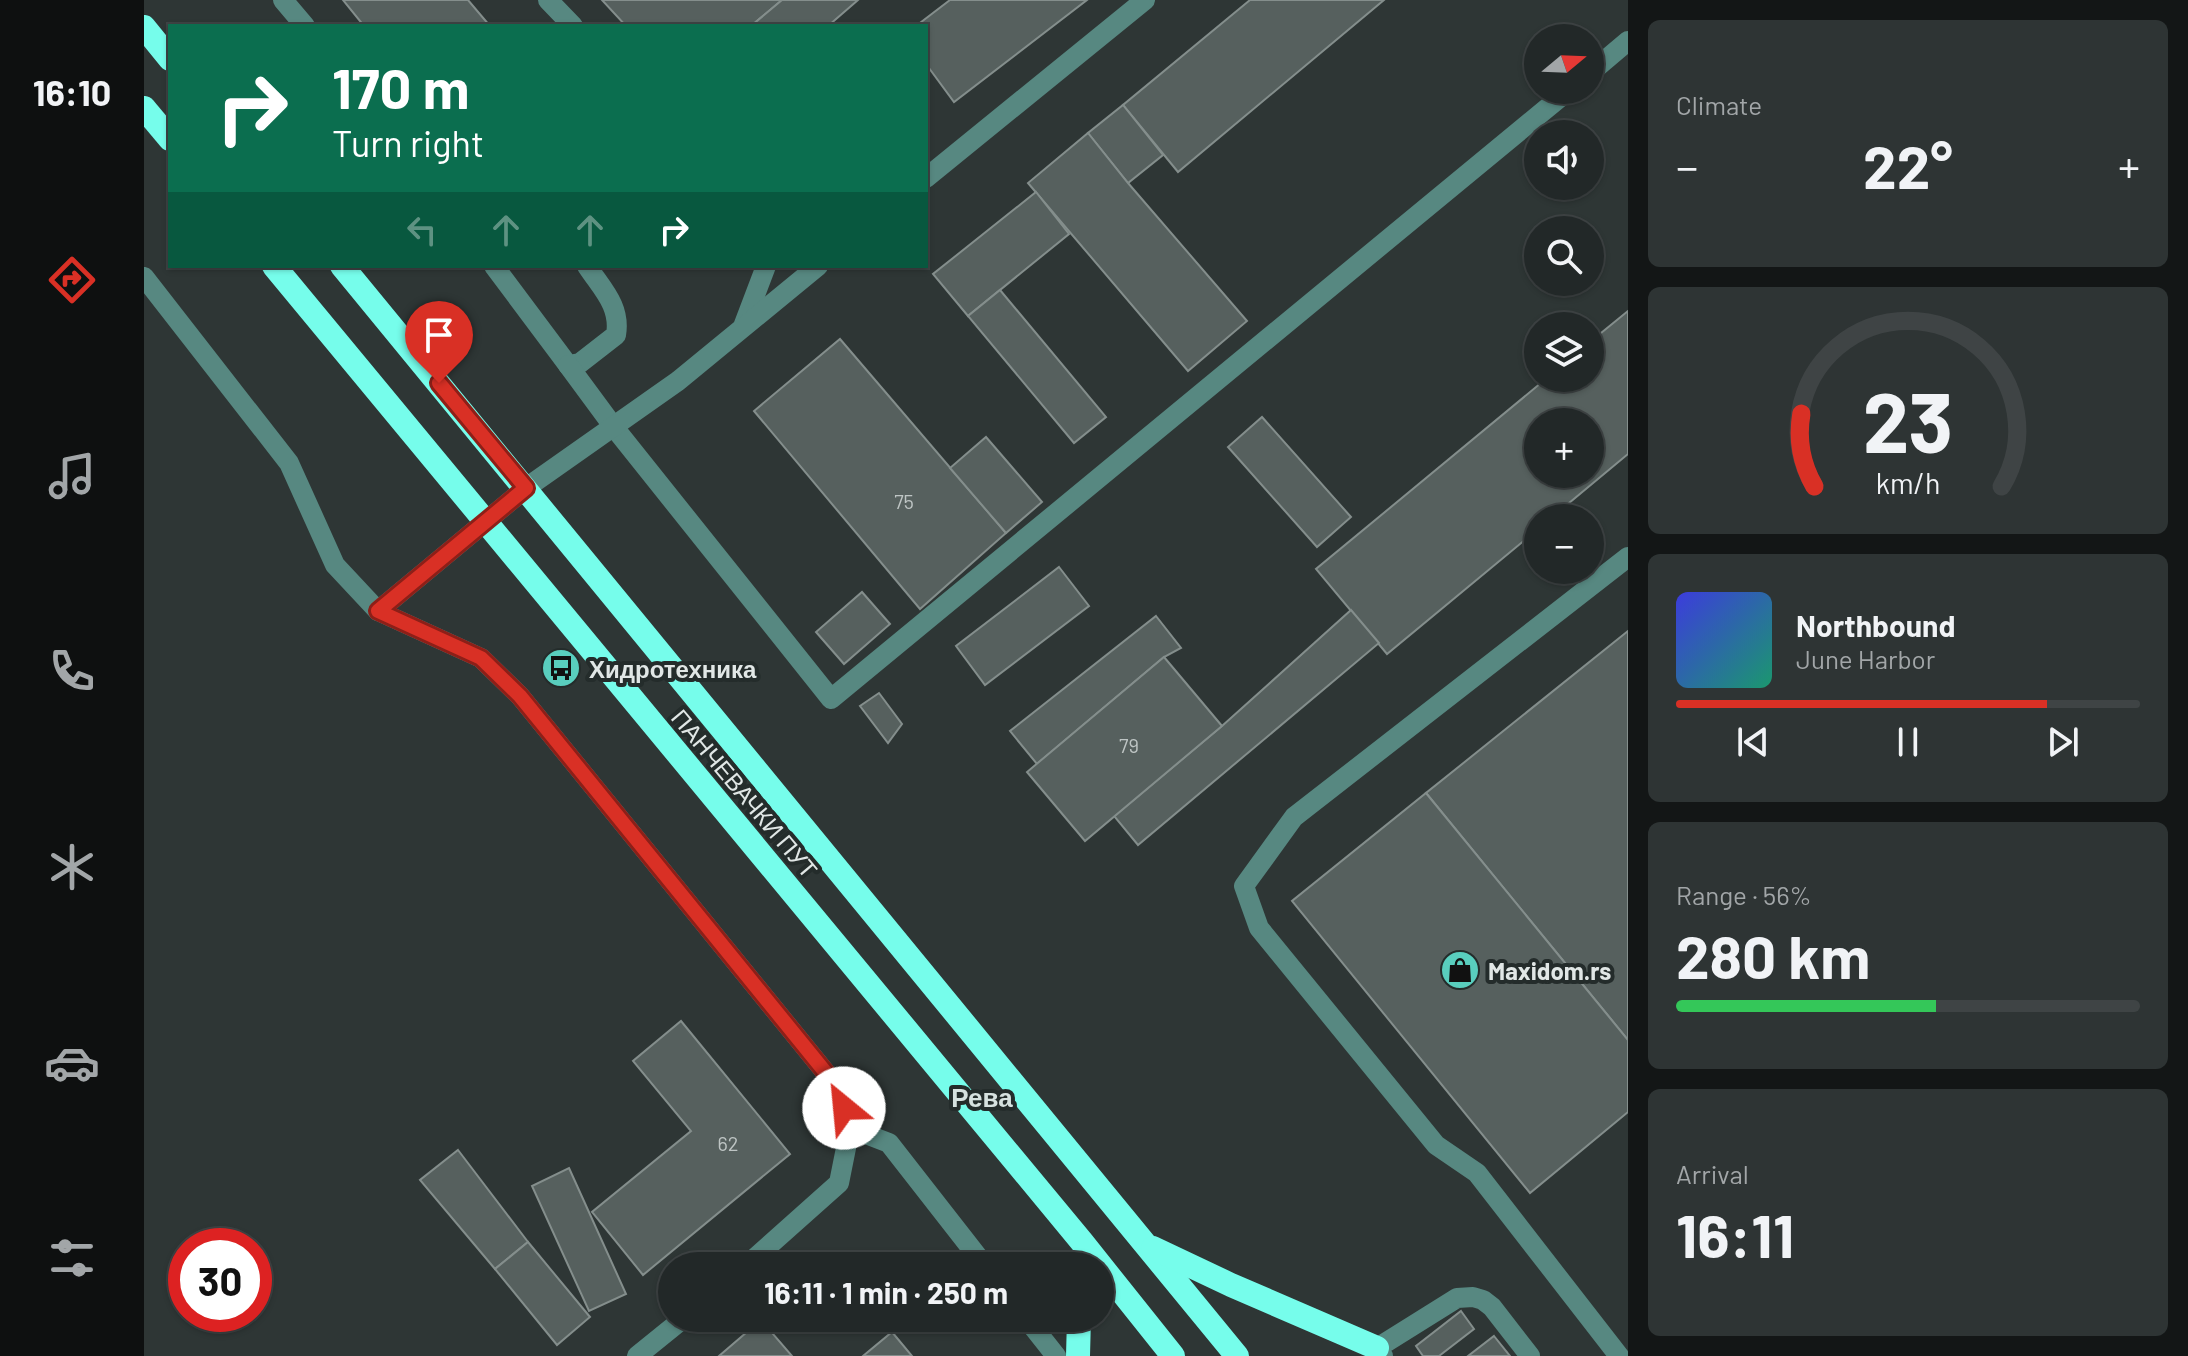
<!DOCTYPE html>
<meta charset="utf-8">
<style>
:root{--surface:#222828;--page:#2e3434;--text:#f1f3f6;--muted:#a2a6a8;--line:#3f4445;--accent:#d93025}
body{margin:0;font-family:Barlow,sans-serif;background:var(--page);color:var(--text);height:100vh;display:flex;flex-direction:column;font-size:30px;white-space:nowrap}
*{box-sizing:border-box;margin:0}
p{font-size:26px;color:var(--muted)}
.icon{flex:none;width:44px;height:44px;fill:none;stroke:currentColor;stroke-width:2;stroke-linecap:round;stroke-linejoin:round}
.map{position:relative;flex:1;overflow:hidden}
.drawer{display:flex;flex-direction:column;gap:20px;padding:20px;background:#131616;width:560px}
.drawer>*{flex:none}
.top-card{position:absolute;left:24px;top:24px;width:760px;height:244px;border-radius:0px;box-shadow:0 2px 6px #0004,0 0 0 2px var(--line);background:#0b6e4f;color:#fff;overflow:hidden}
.needle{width:52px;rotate:71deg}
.tools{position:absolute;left:1380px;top:24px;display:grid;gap:16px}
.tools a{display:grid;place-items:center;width:80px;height:80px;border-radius:50%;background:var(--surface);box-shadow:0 2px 6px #0004,0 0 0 2px var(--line);font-size:40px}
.speed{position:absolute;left:24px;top:1228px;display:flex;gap:16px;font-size:40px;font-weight:700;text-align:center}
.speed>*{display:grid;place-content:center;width:104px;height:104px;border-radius:50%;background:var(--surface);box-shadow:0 2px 6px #0004,0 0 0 2px var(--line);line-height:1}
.speed .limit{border:12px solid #d22;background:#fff;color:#111}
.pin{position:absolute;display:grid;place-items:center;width:68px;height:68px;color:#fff;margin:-82px -34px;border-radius:50% 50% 50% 0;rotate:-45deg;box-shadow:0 0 8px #0007}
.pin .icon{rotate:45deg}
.me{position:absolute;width:88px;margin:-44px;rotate:332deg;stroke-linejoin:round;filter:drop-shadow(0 0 6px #0008)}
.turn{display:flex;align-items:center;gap:28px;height:168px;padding:0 32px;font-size:36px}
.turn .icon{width:104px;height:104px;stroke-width:2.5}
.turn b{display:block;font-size:56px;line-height:68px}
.lanes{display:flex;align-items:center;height:76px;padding:0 32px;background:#0003;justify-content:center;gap:40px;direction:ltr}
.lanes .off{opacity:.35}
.big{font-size:60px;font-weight:700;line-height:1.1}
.drawer .card{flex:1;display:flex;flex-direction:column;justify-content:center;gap:12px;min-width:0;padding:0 28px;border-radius:12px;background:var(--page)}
.drawer .dial{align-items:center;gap:0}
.dial svg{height:208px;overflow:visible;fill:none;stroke:var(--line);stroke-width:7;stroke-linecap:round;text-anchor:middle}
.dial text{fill:var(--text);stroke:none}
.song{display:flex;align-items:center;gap:24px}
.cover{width:96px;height:96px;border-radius:12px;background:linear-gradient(135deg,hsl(240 70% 55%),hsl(160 70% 35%))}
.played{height:8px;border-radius:4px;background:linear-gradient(90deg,var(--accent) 80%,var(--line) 80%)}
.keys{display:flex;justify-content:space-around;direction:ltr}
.heat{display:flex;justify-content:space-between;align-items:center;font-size:44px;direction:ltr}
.charge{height:12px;border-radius:6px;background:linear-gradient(90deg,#34c759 56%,var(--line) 0)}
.trip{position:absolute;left:514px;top:1252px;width:456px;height:80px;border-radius:40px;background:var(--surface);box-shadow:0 2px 6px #0004,0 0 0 2px var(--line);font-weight:700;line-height:80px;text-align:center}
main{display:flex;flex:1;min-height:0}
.tab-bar{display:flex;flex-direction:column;width:144px;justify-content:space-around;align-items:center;background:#0e1010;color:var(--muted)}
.tab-bar .icon{width:56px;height:56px}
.tab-bar .active{color:var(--accent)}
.tab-bar b{font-size:36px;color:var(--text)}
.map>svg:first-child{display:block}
.building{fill:#56605e;stroke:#848e8c;stroke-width:2;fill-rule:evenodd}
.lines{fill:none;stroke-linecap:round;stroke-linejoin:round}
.minor{stroke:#578881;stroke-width:20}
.highway{stroke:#76fdeb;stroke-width:24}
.route-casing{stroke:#8d1f18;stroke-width:20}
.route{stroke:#d93025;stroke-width:14}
.labels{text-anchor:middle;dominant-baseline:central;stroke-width:8;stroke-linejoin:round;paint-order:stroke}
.number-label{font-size:20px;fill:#bec5c4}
.poi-label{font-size:24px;font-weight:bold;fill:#e1e7e6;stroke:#242c2b;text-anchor:start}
.street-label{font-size:24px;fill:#e1e7e6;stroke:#242c2b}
.neighbourhood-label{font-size:26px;font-weight:bold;fill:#d6e1df;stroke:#242c2b}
</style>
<main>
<nav class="tab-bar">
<b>16:10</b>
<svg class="icon active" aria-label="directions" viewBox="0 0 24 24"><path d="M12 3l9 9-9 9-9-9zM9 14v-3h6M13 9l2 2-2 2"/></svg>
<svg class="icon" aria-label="music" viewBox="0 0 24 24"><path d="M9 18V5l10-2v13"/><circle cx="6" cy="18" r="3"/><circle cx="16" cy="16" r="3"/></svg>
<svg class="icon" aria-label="phone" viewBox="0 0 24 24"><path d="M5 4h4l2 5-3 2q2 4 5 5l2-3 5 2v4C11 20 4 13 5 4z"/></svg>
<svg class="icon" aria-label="climate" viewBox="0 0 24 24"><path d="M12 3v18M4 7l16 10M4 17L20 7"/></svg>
<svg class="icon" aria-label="car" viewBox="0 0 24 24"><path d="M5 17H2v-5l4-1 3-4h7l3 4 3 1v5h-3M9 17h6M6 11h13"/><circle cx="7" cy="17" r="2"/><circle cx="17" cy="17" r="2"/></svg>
<svg class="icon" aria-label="filters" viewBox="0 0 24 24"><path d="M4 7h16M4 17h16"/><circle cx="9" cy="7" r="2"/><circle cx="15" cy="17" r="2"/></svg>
</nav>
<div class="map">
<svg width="1484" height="1356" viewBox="0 0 1484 1356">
<rect width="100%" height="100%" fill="#2e3635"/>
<!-- building -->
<g class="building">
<polygon points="199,0 324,0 346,26 220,26"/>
<polygon points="458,0 638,0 607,26 482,26"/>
<polygon points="638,0 714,0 684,26 607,26"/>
<polygon points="806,0 943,0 810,102 782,64 782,26 772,26"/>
<polygon points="1106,0 1240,0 1034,172 979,105"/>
<polygon points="979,105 1019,155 984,183 944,133"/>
<polygon points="944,133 984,183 1103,321 1044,371 884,183"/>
<polygon points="892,192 925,234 824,316 789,274"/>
<polygon points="856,290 962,417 930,443 824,316"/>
<path d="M1484 311V454L1407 518H1394V529L1243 654 1172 569 1403 378H1446V342ZM1394 422H1446V474H1394Z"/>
<polygon points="696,339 862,533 776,609 610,411"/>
<polygon points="1118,417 1207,517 1173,547 1084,447"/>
<polygon points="842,437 898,502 862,533 806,468"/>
<polygon points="915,567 945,606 841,685 812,646"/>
<polygon points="718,592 746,624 700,664 672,632"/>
<polygon points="1207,610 1235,643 994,845 970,816 1078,726"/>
<polygon points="1012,616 1037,648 1020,657 893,764 866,731"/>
<polygon points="1484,631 1484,1040 1282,793"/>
<polygon points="1020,657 1078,726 941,841 883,772"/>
<polygon points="735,693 758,724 744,743 716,706"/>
<polygon points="1282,793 1484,1040 1484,1112 1386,1193 1148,901"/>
<polygon points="537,1021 646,1154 499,1275 448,1212 547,1131 489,1061"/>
<polygon points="314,1150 384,1242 351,1269 276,1180"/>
<polygon points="425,1168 482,1294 445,1311 388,1186"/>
<polygon points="384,1242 446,1317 413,1345 351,1269"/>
<polygon points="1317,1311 1330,1329 1295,1356 1279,1356 1272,1346"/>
<polygon points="617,1320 648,1356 575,1356"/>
<polygon points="748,1332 768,1356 719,1356"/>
<polygon points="1350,1336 1366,1356 1324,1356"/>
</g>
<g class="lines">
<!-- minor -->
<g class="minor">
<polyline points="139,0 161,26"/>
<polyline points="404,0 429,26"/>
<polyline points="1446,73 1484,41"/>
<polyline points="782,178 1001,0"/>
<path d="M350 266 424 365 436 363 472 335C477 306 458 289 443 266"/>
<polyline points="0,277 145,463 191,565 234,611 337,658 376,696 695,1089 706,1128 695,1183 602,1266"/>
<polyline points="600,324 622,266"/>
<polyline points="424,365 469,426 687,699 1425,90"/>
<polyline points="234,611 382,488 534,381 674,266"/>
<polyline points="706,1128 745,1143 841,1266"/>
<polyline points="882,1318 912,1356"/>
<polyline points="493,1356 540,1318"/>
<polyline points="1239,1356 1233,1348 1313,1298 1329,1297 1339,1300 1348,1307 1386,1356"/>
<polyline points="1475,1356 1333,1173 1292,1145 1115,928 1100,886 1150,817 1484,557"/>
</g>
<!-- highway -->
<g class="highway">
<polyline points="0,27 26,59"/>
<polyline points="0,108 26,139"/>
<polyline points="130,266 938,1242 1029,1356"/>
<polyline points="198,266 1093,1356"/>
<polyline points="1009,1248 1087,1285 1233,1348"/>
<polyline points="934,1356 935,1318"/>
</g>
</g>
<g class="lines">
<!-- route casing -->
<g class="route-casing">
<polyline id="route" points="295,383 382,488 234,611 337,658 376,696 695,1089 700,1108"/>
</g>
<!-- route -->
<use href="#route" class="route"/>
</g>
<!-- icons -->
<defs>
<g id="bus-disc" transform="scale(2)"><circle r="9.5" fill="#59cebe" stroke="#242c2b"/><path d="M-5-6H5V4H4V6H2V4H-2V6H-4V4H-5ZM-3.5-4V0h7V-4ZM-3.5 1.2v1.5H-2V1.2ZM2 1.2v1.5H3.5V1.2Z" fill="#111"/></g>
<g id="shop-disc" transform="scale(2)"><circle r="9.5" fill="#59cebe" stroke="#242c2b"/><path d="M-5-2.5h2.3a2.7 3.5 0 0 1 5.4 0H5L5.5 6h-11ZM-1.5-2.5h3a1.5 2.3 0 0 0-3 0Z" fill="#111"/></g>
</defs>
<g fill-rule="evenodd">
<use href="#bus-disc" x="417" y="668"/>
<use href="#shop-disc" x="1316" y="970"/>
</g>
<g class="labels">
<!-- number labels -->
<g class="number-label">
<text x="760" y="501">75</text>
<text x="985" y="745">79</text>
<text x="584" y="1143">62</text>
</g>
<!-- poi labels -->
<g class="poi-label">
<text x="445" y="668">Хидротехника</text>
<text x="1344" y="970">Maxidom.rs</text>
</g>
<!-- street labels -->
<g class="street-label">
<text transform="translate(601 793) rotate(50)">ПАНЧЕВАЧКИ ПУТ</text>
</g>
<!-- neighbourhood labels -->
<g class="neighbourhood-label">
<text x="838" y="1096">Рева</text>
</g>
</g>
</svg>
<div class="tools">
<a><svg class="needle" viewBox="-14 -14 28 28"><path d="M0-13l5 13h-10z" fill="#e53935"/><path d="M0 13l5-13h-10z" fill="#a2a6a8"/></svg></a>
<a><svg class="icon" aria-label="sound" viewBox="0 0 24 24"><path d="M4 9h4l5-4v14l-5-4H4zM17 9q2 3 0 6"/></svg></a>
<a><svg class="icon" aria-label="search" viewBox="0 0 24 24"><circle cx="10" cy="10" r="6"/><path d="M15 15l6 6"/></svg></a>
<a><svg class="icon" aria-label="layers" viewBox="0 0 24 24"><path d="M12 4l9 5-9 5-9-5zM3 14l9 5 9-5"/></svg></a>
<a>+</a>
<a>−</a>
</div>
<div class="speed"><div class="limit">30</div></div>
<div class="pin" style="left:295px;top:383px;background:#d93025"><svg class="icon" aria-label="arrive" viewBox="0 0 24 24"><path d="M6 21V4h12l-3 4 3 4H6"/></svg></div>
<svg class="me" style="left:700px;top:1108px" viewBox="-20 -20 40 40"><circle r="19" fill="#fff"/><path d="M0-13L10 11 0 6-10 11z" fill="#d93025"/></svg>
<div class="trip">16:11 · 1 min · 250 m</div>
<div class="top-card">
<div class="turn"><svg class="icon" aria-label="right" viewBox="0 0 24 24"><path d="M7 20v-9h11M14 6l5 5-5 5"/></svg><div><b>170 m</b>Turn right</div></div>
<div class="lanes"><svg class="icon off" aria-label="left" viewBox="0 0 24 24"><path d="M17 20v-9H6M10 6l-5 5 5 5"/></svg><svg class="icon off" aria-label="ahead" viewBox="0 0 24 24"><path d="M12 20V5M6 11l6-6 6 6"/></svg><svg class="icon off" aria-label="ahead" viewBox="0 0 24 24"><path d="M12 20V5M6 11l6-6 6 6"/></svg><svg class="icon" aria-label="right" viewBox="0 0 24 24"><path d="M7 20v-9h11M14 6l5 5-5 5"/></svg></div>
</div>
</div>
<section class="drawer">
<div class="card"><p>Climate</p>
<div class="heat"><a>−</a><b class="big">22°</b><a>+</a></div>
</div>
<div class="card dial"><svg viewBox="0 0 100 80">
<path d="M14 69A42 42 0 1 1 86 69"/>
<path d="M14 69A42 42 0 0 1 9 41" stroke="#d93025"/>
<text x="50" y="56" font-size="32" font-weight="700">23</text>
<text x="50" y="72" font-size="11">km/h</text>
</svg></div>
<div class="card">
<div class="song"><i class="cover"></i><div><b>Northbound</b><p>June Harbor</p></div></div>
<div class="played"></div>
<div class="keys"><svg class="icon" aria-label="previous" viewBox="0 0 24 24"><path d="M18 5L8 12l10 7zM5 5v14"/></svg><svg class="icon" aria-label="pause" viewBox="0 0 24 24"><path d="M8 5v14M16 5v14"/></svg><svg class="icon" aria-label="next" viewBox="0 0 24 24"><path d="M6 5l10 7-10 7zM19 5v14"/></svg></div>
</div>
<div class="card"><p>Range · 56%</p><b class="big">280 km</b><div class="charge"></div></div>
<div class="card"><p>Arrival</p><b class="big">16:11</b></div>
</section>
</main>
